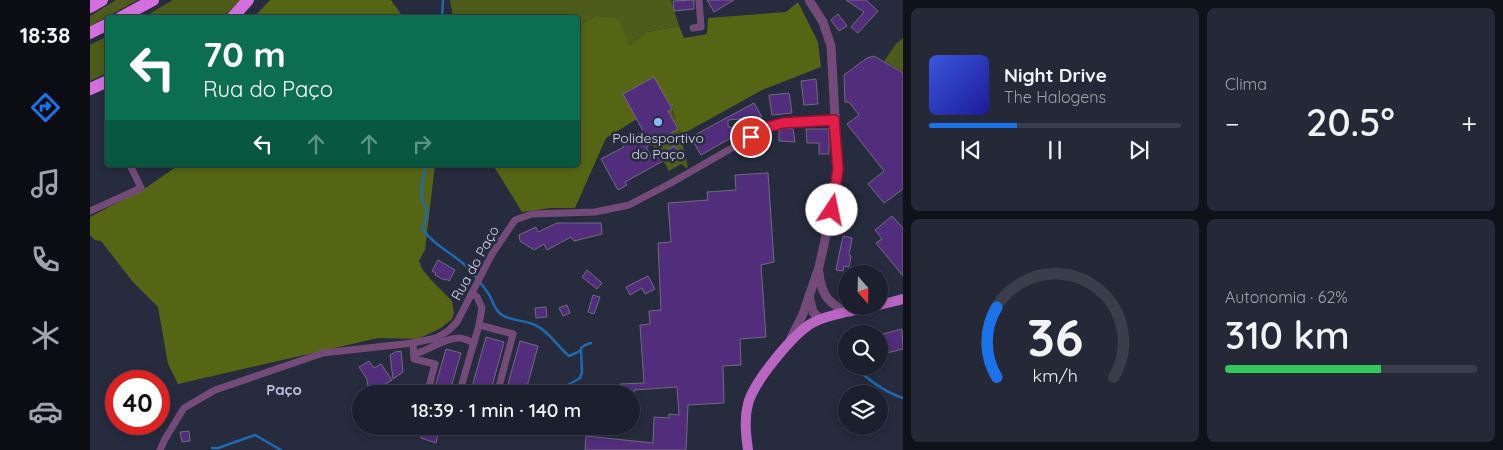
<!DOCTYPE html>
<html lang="pt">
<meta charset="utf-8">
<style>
:root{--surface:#1c202e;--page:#252836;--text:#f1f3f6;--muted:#a0a3aa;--line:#3a3e4a;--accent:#1a73e8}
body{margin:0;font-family:Quicksand,sans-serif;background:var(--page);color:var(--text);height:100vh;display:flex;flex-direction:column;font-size:19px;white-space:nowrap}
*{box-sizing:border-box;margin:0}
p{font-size:16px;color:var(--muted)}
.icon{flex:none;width:28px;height:28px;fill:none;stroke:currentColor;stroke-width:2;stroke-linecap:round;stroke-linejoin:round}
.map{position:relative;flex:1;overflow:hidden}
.side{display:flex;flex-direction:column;gap:8px;padding:8px;background:#0f1219;width:600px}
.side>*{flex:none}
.hud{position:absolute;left:15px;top:15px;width:475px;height:152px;border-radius:5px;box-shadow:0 2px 8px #0003,0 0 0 1px var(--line);background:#0b6e4f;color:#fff;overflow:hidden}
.needle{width:32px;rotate:160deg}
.buttons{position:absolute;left:748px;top:265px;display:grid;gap:10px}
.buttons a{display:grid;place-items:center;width:50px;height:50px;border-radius:50%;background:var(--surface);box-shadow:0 2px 8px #0003,0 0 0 1px var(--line);font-size:25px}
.speed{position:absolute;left:15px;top:370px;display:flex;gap:10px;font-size:25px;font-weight:700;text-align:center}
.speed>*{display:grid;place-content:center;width:65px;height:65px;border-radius:50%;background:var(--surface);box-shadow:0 2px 8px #0003,0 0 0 1px var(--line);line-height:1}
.speed .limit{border:8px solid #d22;background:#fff;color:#111}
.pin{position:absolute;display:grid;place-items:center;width:42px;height:42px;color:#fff;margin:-21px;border:2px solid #fff;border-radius:50%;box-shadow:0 1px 5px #0007}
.me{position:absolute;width:55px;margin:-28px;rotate:11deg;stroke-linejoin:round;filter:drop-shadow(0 0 4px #0008)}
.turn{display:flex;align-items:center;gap:18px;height:105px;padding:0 15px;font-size:22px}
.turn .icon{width:65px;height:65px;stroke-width:2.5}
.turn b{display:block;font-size:35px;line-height:42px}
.lanes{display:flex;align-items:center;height:48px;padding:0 15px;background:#0003;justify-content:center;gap:25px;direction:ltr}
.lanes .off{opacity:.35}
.big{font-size:38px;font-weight:600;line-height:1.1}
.side .widget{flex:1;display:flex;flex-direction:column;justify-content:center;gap:8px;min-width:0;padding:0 18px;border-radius:8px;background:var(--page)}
.side .dial{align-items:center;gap:0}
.dial svg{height:130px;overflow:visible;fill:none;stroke:var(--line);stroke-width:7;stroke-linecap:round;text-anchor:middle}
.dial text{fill:var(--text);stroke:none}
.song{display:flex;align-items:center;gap:15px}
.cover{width:60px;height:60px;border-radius:8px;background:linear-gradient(135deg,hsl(230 70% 55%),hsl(240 70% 35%))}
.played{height:5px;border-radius:2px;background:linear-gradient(90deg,var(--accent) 35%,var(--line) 35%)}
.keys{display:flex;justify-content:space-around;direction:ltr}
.heat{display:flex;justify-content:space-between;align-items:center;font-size:28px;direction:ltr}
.charge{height:8px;border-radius:4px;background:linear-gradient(90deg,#34c759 62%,var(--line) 0)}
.side .tiles{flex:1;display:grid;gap:8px;grid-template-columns:repeat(2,1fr)}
.trip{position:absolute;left:262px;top:385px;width:288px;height:50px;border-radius:25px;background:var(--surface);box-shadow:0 2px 8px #0003,0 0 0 1px var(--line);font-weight:600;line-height:50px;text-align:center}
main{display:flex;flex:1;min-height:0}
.tabs{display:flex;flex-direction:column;width:90px;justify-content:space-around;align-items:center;background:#0b0d12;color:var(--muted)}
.tabs .icon{width:35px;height:35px}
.tabs .on{color:var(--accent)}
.tabs b{font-size:22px;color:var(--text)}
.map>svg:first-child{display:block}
.green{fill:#4e5b1a}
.forest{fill:#556514}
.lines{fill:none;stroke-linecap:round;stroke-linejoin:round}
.stream{stroke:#1f69ae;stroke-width:2.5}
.building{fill:#512d7c;stroke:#726a80}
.minor{stroke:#744b78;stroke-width:7}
.tertiary{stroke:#744b78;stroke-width:9}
.primary{stroke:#b965c2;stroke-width:10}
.motorway{stroke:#d56fe0;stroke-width:12}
.route-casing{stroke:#92132f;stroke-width:12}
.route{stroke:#e11d48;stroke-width:9}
.poi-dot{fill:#8bbafc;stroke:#262b3e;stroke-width:2}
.labels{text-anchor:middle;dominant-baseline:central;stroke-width:5;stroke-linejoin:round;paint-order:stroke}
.poi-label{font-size:14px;fill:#d6dae7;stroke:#262b3e}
.street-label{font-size:14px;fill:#d6dae7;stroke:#262b3e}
.neighbourhood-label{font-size:15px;font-weight:bold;fill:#bbc3dc;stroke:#262b3e}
</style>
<main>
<nav class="tabs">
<b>18:38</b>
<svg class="icon on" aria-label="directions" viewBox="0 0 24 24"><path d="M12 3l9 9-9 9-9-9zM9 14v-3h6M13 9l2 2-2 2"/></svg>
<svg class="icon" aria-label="music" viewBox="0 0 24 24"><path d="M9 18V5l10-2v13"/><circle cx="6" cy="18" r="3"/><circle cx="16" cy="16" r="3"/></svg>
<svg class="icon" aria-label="phone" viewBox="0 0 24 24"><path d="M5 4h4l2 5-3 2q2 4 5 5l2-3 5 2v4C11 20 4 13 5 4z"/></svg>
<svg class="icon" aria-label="climate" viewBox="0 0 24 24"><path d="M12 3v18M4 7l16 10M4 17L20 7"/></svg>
<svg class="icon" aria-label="car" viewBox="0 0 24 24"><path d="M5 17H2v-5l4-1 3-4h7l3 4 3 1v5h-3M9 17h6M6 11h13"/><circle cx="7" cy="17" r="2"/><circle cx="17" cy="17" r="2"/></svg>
</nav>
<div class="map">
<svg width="813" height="450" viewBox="0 0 813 450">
<rect width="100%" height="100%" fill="#262b3e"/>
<!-- green -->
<g class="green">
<polygon points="26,0 48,0 0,26 0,16"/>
<polygon points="83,0 151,0 133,17 52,18"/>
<polygon points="360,0 581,0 589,26 557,32 539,45 504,16 488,28 488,18 363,17"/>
<polygon points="17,36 17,73 0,81 0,45"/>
<polygon points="813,38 813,72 794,61 806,44"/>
<polygon points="564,77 581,109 588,125 598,167 596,168 591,164 579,171 570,155 568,155 562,144 561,144 533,94"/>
</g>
<!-- forest -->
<g class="forest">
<polygon points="180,0 301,0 313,17 164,17"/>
<polygon points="708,2 728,42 731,67 672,90 591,135 582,109 564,77 533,94 547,119 516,138 485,208 461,208 432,212 403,165 488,165 488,28 504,16 529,19 539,45 557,32 589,26 594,38 617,34 618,18 696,12"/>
<polygon points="92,165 345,165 335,250 329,261 332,269 342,281 362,301 364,314 362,319 351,328 328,339 288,338 88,384 78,364 68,307 43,282 11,241 5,240 0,235 0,217 57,187 83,169"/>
</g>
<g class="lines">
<!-- stream -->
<g class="stream">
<polyline points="352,18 353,0"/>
<path d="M336 165 332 185V200L337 209 336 220 332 228C343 245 361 252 376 266 382 272 395 288 400 296 403 302 405 311 412 315 421 321 435 320 445 325 459 331 467 346 479 356L490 351"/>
<path d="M763 366C778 379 794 392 813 398"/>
<polyline points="462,394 490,378 492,372 491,348 495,345 501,343"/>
<polyline points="398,433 409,426"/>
<polyline points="122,448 128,448 165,435 191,450"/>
</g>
</g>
<!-- building -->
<g class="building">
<polygon points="604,0 604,9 584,11 583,1"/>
<polygon points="617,0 644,0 624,12"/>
<polygon points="756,0 776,0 788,11 768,33 761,27 774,12"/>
<polygon points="748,14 757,26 749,31 741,20"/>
<polygon points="784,56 813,73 813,189 794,203 778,184 794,171 757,124 769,115 759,102 755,102 754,75 777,58"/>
<polygon points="564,77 582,109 578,111 588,129 556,147 562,158 585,146 589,152 535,182 537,185 528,190 511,159 534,147 532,143 553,131 533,94"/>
<polygon points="726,79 728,104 714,105 711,81"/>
<polygon points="699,93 702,113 682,115 679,95"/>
<polygon points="664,103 672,117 638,120 638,127 658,128 611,155 604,143 606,142 603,136"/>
<polygon points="694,128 703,129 705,142 689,141 689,130"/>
<polygon points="716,129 739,129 739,154 729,154 729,143 717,143"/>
<polygon points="678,173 684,262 671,265 676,337 650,339 651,365 633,366 634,403 598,405 596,450 495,450 496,436 563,443 564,417 579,418 579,414 589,415 587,387 544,390 544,394 530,394 530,384 554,383 550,325 560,324 559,311 571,310 568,243 581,242 578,203 618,200 617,192 646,190 645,175"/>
<polygon points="802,216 813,228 813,276 786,243 792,239 785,230"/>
<polygon points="467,223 511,223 512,234 484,241 481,237 457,250 454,244 444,250 430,241 429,235 446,227 448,232"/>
<polygon points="753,236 762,238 759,255 761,256 759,267 754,266 753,271 746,270"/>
<polygon points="348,260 365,270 359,281 356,279 354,280 345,275 346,273 342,271"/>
<polygon points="497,270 512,283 507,289 492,277"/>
<polygon points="558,276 565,289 555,294 552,288 540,295 536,287"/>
<polygon points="503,295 510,297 504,314 498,312"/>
<polygon points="477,305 480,313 473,316 469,308"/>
<polygon points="456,307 457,317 446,318 445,308"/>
<polygon points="812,329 813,349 789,355 789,335"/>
<polygon points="396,337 414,342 400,394 380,394"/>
<polygon points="430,341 448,346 435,394 416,391"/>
<polygon points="356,349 371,353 359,394 343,394"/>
<polygon points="311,351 313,372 303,379 300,355 305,352"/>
<polygon points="279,361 284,368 291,364 302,380 292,386 295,394 282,394 278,387 277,379 269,367"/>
<polygon points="334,426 350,426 346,443 331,438"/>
<polygon points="99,431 100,441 92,442 90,432"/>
</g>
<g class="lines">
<!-- minor -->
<g class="minor">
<polyline points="603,28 611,27 609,0"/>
<polyline points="0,211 51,188 40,165"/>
<polyline points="389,325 423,334 407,394"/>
<polyline points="323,343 324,359 345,364 337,394"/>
<path d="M324 354C339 351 353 338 369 338 374 338 379 341 384 343"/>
<polyline points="369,394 389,325 392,308 387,297 382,293"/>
<polyline points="327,427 327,426"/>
<polyline points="358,432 360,426"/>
<polyline points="70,450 75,439 94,408 125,390 233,353 323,343 346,338 358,331 367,322 402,254 425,220 442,214 505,212 539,205 581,183 675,129 693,123 745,120"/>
</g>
<!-- tertiary -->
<g class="tertiary">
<path d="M729 273C731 294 739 306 760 312"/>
<polyline points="719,296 723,312 730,319"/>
<polyline points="700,340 713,314 729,267 745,195 748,169 741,46 733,22 719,0"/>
</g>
<!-- primary -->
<g class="primary">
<polyline points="789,305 813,299"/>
<path d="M658 450C656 435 654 419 658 404 663 383 704 332 724 322 739 314 767 310 784 306"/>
</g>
<!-- motorway -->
<g class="motorway">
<polyline points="0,7 12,0"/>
<polyline points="30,18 63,0"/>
<polyline points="142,18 158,0"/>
<polyline points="0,33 18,24"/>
<polyline points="0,89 18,81"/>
</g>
</g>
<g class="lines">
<!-- route casing -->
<g class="route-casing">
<polyline id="route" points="661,137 675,128 693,123 744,120 748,169 742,210"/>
</g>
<!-- route -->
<use href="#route" class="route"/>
</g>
<!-- markers -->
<circle class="poi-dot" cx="568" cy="122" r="5"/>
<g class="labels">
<!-- poi labels -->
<g class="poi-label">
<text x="568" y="138">Polidesportivo<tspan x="568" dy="16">do Paço</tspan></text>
</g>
<!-- street labels -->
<g class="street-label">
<text transform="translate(385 263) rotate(-61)">Rua do Paço</text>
</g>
<!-- neighbourhood labels -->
<g class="neighbourhood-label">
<text x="194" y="389">Paço</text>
</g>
</g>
</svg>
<div class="buttons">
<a><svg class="needle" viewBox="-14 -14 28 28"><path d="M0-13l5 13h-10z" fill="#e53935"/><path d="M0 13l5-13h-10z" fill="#a0a3aa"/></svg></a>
<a><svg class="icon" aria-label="search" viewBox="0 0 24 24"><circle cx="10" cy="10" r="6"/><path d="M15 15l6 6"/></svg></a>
<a><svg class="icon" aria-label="layers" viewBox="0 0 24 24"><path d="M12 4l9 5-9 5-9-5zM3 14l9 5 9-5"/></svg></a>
</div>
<div class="speed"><div class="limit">40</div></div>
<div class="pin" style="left:661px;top:137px;background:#d93025"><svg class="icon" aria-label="arrive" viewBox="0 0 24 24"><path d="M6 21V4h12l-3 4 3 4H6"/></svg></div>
<svg class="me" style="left:742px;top:210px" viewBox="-20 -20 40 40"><circle r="19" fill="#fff"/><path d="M0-13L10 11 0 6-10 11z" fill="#e11d48"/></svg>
<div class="trip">18:39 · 1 min · 140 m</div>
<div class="hud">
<div class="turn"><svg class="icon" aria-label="left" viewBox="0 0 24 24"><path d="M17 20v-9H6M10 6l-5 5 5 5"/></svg><div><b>70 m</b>Rua do Paço</div></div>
<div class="lanes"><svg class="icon" aria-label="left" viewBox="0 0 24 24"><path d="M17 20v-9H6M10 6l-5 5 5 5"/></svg><svg class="icon off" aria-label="ahead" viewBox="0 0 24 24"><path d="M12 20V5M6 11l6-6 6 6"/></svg><svg class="icon off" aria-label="ahead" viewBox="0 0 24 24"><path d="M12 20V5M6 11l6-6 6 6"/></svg><svg class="icon off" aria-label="right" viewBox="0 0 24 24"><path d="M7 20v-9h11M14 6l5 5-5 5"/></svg></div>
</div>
</div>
<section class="side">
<div class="tiles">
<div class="widget">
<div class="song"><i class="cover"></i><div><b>Night Drive</b><p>The Halogens</p></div></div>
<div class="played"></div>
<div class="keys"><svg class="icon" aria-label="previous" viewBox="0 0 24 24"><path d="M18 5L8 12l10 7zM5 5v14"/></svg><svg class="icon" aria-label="pause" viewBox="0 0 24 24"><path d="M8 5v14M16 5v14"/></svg><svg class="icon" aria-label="next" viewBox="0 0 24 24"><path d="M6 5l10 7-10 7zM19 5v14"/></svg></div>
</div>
<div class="widget"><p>Clima</p>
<div class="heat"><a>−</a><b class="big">20.5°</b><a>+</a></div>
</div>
<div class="widget dial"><svg viewBox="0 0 100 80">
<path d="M14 69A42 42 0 1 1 86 69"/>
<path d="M14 69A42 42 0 0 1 14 26" stroke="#1a73e8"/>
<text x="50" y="56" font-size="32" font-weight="700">36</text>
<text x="50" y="72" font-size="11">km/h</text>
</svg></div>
<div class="widget"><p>Autonomia · 62%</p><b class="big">310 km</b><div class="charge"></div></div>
</div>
</section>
</main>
